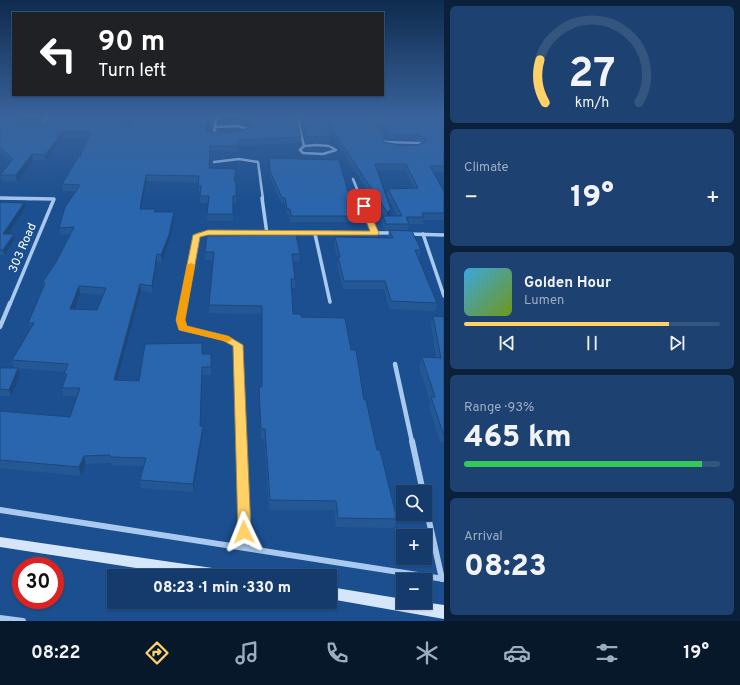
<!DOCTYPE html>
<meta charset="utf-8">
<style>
:root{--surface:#143b6b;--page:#1d4271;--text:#f1f3f6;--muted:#9dadc1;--line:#33557e;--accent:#ffd166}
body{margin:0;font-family:Overpass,sans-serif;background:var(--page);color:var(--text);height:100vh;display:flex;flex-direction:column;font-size:15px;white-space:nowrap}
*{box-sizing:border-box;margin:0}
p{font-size:13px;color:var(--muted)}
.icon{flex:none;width:22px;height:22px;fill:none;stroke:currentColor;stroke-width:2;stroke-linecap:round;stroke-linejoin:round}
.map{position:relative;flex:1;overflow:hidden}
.drawer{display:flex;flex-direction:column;gap:6px;padding:6px;background:#0b203b;width:296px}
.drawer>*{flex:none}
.banner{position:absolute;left:12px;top:12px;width:372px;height:84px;border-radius:0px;box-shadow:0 1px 3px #0004,0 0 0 1px var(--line);background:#202124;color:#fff;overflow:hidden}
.tools{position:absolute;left:396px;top:485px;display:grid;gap:8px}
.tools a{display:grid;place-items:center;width:36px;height:36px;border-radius:0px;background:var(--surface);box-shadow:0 1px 3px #0004,0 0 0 1px var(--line);font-size:20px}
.speed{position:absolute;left:12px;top:557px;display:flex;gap:8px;font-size:20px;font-weight:700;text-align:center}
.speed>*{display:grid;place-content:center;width:52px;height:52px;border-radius:50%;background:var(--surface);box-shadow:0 1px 3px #0004,0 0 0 1px var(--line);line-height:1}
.speed .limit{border:6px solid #d22;background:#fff;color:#111}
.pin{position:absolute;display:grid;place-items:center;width:34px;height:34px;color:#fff;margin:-17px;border-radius:8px;box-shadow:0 2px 6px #0006}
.me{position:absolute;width:44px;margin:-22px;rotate:358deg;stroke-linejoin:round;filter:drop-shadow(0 0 3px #0008)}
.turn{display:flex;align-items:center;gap:14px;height:84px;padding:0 20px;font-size:18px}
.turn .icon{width:52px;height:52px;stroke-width:2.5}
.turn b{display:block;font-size:28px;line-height:34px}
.big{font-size:30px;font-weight:800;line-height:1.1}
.drawer .tile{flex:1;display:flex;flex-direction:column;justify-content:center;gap:6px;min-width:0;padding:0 14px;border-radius:6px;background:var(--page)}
.drawer .dial{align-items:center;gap:0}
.dial svg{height:104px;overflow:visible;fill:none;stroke:var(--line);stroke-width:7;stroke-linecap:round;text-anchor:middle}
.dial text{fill:var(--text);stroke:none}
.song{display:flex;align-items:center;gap:12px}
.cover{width:48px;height:48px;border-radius:6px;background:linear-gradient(135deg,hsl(200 70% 55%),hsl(80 70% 35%))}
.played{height:4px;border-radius:2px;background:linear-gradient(90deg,var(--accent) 80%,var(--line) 80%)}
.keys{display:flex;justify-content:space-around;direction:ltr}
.heat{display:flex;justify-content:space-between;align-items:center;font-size:22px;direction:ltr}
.charge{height:6px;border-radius:3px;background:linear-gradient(90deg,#34c759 93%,var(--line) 0)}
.trip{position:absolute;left:107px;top:569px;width:230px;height:40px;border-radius:0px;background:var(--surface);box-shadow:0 1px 3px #0004,0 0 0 1px var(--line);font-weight:800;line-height:40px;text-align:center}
.menu{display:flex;height:64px;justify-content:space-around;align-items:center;background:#08182b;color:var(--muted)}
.menu .icon{width:28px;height:28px}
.menu .on{color:var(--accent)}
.menu b{font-size:18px;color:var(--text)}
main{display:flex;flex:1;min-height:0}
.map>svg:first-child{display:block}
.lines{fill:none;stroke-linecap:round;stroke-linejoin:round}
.street-far3{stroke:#a9c9ee;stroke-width:2.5}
.street-far2{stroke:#a9c9ee;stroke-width:3.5}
.street-far1{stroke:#a9c9ee;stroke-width:4.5}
.street{stroke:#a9c9ee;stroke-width:6}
.secondary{fill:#d6e6fa;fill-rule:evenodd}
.wall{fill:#245895;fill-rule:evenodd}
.shaded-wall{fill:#1d4779}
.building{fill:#2a66ad;stroke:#1d4779;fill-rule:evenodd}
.route{fill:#ffd166;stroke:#a68842}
.slow{fill:#f59e0b}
.labels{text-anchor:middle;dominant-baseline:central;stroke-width:4;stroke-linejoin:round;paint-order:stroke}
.street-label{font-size:12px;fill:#fff;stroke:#1b4f8f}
</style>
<main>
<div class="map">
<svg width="444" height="621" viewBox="0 0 444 621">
<rect width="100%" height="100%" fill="#1b4f8f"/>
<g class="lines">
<!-- street-far3 -->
<g class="street-far3">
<polyline points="217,117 214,130 217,133 221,133"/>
<polyline points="297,117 304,146"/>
<polyline points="41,125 47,117"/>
<polyline points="216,127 238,126 251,130 249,131"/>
<polyline points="381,132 385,146"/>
<polyline points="385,142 420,143 422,147"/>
<polygon points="317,145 329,146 336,150 323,154 303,153 300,150 304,146"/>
<polyline points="214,162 239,159 258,162 263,199"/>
<polyline points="353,179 361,199"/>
<polyline points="0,198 32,199"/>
</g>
<!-- street-far2 -->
<g class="street-far2">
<polyline points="0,198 54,199 10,304"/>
<polyline points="262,198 267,234"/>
<polyline points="361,198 375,233"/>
<polyline points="315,234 330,302"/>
<polyline points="408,234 444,235"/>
<polyline points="423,234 444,296"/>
<polyline points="184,304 197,235 208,232 394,233"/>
</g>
<!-- street-far1 -->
<g class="street-far1">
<polyline points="184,303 181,320 182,328 225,338 238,345 241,442"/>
<polyline points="0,327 10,303"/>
<polyline points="395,364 412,442"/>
</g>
<!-- street -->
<g class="street">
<polyline points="241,441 245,547"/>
<polyline points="412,441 423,492"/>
<polyline points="425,503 442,579"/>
<polyline points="0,510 444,579"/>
<polyline points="0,618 23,621"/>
</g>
<!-- secondary -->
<g class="secondary">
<polygon points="0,537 226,570 230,572 232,576 188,576 0,547"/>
<polygon points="330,587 403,599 403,602 423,602 444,605 444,619 330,599"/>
</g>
</g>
<!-- wall -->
<g class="wall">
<path d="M0 117 21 122 38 126 129 119 128 124 129 125 207 132H230L239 131 251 127 241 124H231V117H296L301 137 300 143 238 146V152L210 151 209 168 235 175V181L236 182V203H233V221H207L208 203H200V193H199V183L147 181 142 209 155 212 174 219 169 242 162 262H157L152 293 141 291 117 380 139 381 202 354H211V375H202L200 426 203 434 193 492 141 488 140 480 144 466 111 465V463L86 464 81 476 0 468V411L70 417 77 396H63L62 388 65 378 64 374 65 372 14 368 12 360 30 330 28 323 43 288 42 283 56 262 70 234 60 235 59 228 76 191H63L62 184 80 156 88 138H63L46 161 33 160 17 182 2 181 0 175 11 162 0 151ZM80 293 103 295 97 310 74 309Z"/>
<path d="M300 117H374L384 142 404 146 416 145 423 143 416 140 387 139 377 117H444V172H433L444 192V220H423V224H409L408 231 421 250 419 258H418L437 303 435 311 389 309 384 289H343L337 265 338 259 334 245 335 237 388 238 389 231H385L382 223 383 216H384L332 135 331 142 306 143ZM377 170H405L414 188 388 189 387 195 397 216H390Z"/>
<polygon points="269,158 351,202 350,208 348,208 350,216 349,222 290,222 289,215 287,215 284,203 281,203 270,176 269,163"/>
<polygon points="0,202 25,208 8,234 14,234 15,239 5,255 0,255"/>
<polygon points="205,252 300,254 299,262 293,262 295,279 295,288 292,288 293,314 301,317 351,350 377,450 397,519 394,528 336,527 334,510 269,510 264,439 261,439 259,397 259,387 262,387 262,314 209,313 209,305 213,260 205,260"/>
<polygon points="433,316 444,317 444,442 440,442 429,406 430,401 419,367 422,357 436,358 431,325"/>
<polygon points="0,368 18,368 20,375 11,396 0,396"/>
</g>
<!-- shaded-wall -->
<g class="shaded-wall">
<polygon points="19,117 25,117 16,127 15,121"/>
<polygon points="128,117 129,117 129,119 126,128 126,123"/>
<polygon points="208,117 209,117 206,138 206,132"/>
<polygon points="62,132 63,138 46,161 45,155"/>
<polygon points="32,154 33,160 17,182 16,175"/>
<polygon points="146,175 147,181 140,216 140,209"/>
<polygon points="24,203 25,208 5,239 3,234"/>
<polygon points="391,210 390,216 386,218 387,212"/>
<polygon points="174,212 174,219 169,242 162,262 161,255"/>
<polygon points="14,234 15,239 5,255 3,250"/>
<polygon points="157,254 157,262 152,293 152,286"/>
<polygon points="140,284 141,291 115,388 114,380"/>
<polygon points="79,286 80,293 72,317 70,309"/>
<polygon points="202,367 202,375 200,434 200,426"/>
<polygon points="18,368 20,375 11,396 9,390"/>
<polygon points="203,426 203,434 193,492 193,484"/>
<polygon points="84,456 86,464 81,476 79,467"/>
</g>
<!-- building -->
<g class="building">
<path d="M0 117H19L15 121 36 122V125L38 126 42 122H47L51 117H128L126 123 129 125 131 124 133 117H208L206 132H230V130L239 131 252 127 254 125 252 122 241 119H231V117H296L301 137 238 140V146H210L209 168 236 169 234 181 236 182V196H233V214H207L209 196H200L201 186H198L199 176 146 175 140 209H155L154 212H174L169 235 161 255 157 254 152 286 140 284 114 380 139 381 145 344 202 343V354H211V367H202L200 426H203L193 484 140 480 146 458 110 457V455L84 456 79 467 0 460V411L70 417 80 388H62L67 374H64L68 364 12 360 34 323H28L45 283H42L56 262 74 227 59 228 65 207 80 185 62 184 79 156H80L91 132H62L45 155 32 154 16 175H0L13 159 0 147ZM79 286 106 288 97 310 70 309Z"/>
<polygon points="302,117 374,117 383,136 384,142 404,146 416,145 426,142 426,138 417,135 388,134 380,117 444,117 444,166 430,166 444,192 444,213 422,213 424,217 406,217 409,224 386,224 383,216 402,216 388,189 418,188 406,164 375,164 391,210 387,212 328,123 332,136 307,137"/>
<polygon points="269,158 339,160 351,202 347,202 350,216 291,216 290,209 287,209 285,198 282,198 270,171"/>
<polygon points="0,202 24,203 3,234 14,234 3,250 0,250"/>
<polygon points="389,230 412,231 421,250 415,250 437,303 391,301 385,281 344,281 338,257 340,257 335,237 393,238"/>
<polygon points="296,235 300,254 292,254 295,279 291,279 293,314 301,314 301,317 345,318 351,350 356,350 364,400 366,400 377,450 380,450 397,519 338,518 336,501 270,500 265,429 261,429 259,387 262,387 262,306 209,305 214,252 205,252 207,236"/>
<polygon points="433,316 444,317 444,433 443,433 431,397 435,397 422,357 441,358"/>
<polygon points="0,368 18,368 9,390 0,389"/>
</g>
<!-- sky -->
<linearGradient id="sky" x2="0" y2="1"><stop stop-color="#0f2b4f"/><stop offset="0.57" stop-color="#39639b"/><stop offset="1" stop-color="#39639b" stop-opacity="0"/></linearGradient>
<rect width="444" height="204" fill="url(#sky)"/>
<!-- route -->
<polygon class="route" points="364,204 367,206 379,233 378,235 208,235 200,237 185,320 187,326 228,336 243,345 251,532 249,536 244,538 240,536 238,532 233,346 222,340 179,330 176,320 193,235 208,230 370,231 360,206"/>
<!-- slow -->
<polygon class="slow" points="191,263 195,265 185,320 187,326 230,337 232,339 230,341 227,342 179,330 176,320 187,265"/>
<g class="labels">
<!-- street labels -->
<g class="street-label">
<text transform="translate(23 248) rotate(-67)">303 Road</text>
</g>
</g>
</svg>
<div class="tools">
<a><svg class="icon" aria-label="search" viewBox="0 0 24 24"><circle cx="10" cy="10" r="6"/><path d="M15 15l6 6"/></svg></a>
<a>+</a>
<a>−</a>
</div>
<div class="speed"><div class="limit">30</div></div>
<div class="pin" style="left:364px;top:206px;background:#d93025"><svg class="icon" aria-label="arrive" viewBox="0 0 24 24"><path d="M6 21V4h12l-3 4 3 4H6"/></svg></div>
<svg class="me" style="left:244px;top:532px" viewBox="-20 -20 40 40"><path d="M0-17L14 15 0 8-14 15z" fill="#ffd166" stroke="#fff" stroke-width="4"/></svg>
<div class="trip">08:23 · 1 min · 330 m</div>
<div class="banner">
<div class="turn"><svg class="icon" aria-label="left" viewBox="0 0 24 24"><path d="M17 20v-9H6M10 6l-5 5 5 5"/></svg><div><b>90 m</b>Turn left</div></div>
</div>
</div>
<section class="drawer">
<div class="tile dial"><svg viewBox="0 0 100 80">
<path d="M14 69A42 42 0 1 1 86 69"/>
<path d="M14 69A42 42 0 0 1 10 36" stroke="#ffd166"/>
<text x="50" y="56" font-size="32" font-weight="700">27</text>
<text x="50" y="72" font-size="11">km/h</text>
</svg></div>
<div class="tile"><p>Climate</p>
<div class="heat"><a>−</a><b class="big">19°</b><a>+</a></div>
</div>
<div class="tile">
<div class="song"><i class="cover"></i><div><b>Golden Hour</b><p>Lumen</p></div></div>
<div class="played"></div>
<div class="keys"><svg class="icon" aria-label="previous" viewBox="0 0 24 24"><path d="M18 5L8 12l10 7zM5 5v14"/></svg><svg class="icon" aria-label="pause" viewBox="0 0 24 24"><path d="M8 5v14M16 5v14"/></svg><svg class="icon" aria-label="next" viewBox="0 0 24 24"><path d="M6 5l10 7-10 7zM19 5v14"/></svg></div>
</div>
<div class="tile"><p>Range · 93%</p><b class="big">465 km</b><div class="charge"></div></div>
<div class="tile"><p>Arrival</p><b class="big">08:23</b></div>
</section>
</main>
<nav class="menu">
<b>08:22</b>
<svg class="icon on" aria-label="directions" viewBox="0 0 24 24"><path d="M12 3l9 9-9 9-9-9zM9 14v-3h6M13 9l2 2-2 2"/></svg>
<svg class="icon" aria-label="music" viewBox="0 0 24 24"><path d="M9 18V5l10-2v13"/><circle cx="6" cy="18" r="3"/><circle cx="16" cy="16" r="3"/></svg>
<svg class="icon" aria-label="phone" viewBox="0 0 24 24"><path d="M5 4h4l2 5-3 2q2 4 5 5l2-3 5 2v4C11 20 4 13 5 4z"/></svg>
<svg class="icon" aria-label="climate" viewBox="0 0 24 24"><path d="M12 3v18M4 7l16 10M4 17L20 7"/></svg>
<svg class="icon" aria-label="car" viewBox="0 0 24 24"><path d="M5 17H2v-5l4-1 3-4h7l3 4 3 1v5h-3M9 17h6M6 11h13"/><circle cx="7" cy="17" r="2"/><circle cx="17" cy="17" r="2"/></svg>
<svg class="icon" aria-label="filters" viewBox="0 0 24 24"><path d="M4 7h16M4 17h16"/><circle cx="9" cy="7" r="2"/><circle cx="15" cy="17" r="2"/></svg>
<b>19°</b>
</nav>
